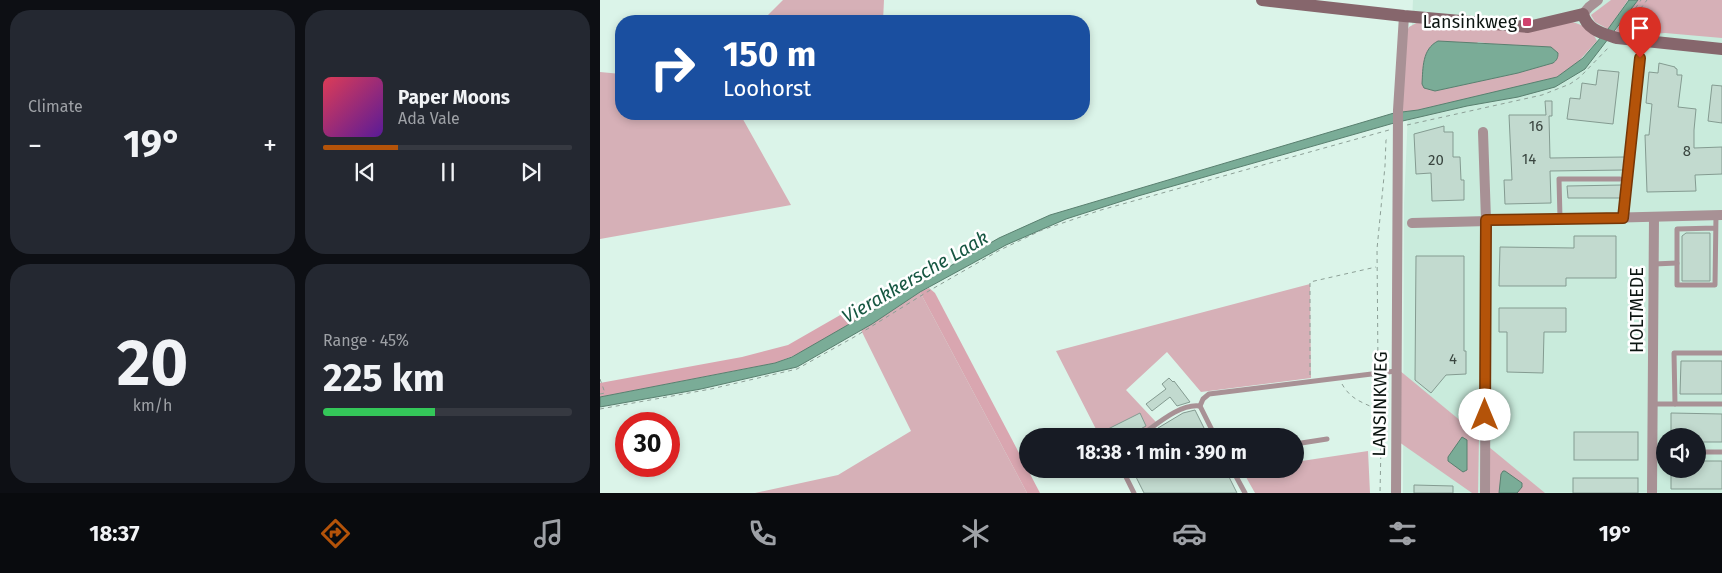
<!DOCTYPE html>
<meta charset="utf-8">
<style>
:root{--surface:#171b24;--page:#242831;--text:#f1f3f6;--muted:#9ea1a6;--line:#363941;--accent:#b45309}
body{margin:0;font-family:"Fira Sans",sans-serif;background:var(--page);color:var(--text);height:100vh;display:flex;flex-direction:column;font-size:19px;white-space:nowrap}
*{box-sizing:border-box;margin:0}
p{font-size:16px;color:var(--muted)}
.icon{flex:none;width:28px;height:28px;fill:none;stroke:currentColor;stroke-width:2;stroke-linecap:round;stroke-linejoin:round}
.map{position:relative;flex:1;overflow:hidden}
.details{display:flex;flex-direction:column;gap:10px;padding:10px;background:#0d0f14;width:600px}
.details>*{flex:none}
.hud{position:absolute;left:15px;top:15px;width:475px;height:105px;border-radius:20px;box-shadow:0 2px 8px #0003;background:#1a4fa0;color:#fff;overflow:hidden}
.buttons{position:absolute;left:1056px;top:428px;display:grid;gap:10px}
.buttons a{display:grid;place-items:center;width:50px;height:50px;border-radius:50%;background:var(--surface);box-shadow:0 2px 8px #0003;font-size:25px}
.speed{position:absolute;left:15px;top:412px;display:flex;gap:10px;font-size:25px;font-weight:700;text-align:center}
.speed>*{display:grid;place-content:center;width:65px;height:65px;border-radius:50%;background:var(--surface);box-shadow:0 2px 8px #0003;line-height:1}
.speed .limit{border:8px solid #d22;background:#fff;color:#111}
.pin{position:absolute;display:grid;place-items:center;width:42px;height:42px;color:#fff;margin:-51px -21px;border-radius:50% 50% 50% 0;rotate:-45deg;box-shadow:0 0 5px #0007}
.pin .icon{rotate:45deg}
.me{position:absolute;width:55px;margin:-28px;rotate:0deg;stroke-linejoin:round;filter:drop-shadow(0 0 4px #0008)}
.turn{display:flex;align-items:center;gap:18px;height:105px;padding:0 25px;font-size:22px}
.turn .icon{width:65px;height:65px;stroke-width:2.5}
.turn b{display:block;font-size:35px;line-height:42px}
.big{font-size:38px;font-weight:700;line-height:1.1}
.details .tile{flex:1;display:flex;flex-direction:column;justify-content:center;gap:8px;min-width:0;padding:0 18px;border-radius:20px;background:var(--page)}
.details .dial{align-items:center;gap:0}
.dial b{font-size:65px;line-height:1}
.song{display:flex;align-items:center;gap:15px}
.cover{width:60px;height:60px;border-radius:8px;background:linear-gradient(135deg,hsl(350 70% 55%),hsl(270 70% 35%))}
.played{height:5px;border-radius:2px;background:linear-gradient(90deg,var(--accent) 30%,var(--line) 30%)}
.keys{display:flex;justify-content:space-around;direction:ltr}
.heat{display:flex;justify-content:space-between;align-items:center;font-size:28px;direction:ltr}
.charge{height:8px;border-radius:4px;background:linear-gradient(90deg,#34c759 45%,var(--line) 0)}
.details .tiles{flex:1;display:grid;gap:10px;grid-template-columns:repeat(2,1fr)}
.trip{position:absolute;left:419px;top:428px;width:285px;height:50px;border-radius:25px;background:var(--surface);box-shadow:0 2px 8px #0003;font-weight:700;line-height:50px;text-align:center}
.menu{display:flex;height:80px;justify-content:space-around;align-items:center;background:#090b0e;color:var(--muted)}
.menu .icon{width:35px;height:35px}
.menu .on{color:var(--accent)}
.menu b{font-size:22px;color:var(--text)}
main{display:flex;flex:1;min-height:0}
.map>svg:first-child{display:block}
.built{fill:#c9ebdc;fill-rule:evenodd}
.green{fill:#d6b0b7;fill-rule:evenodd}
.forest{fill:#d9a6b0}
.water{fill:#7aac97;stroke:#597f6f}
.building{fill:#c2dacf;stroke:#849b91}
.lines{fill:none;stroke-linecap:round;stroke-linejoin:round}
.path{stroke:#8da097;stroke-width:1;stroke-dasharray:4 4;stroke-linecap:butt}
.lane{stroke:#a89195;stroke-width:5}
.street{stroke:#a89195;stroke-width:10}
.secondary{stroke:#86666c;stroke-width:12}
.route-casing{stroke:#753606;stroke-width:12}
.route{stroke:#b45309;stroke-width:9}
.poi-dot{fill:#d0426e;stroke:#fff;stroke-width:2}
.labels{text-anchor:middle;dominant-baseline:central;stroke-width:5;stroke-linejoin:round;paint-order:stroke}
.number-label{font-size:15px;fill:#3a4640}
.poi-label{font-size:18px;fill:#0c1511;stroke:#fff;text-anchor:end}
.street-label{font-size:18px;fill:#0c1511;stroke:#fff}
.water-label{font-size:19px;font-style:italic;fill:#175742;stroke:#fff}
</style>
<main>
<section class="details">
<div class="tiles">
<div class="tile"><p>Climate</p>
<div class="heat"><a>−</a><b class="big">19°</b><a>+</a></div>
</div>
<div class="tile">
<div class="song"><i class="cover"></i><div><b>Paper Moons</b><p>Ada Vale</p></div></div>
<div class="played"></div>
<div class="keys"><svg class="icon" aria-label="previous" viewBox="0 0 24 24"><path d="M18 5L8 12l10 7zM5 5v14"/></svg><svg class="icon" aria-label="pause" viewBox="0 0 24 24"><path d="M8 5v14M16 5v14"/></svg><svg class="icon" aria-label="next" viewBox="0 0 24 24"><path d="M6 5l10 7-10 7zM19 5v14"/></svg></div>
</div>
<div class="tile dial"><b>20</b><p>km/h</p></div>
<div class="tile"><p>Range · 45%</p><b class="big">225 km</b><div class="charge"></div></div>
</div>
</section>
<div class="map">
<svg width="1122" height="493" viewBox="0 0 1122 493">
<rect width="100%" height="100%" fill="#dbf4e9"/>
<!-- built -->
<path class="built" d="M813 0H1122V493H803L804 203ZM1065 436H1098V469H1065Z"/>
<!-- green -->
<g class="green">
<polygon points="183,0 284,0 283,21 162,21"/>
<polygon points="1011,0 1028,0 1008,29 995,22 991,15"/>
<polygon points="1038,0 1122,0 1122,38 1065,33 1040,35 1013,34"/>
<path d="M820 21 972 22C982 24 993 31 997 41L976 64 957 77 818 110 794 113 807 31 809 27ZM878 42 908 46 952 63 918 73 835 91Z"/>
<polygon points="0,72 21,74 21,114 140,114 191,205 0,239"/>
<polygon points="710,284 711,378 601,392 567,352 526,390 556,422 540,433 531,418 499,435 456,351"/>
<polygon points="320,292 427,493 155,493 238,475 311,431 261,330"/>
<polygon points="799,370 879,436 878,493 872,493 799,442"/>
<polygon points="889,447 945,493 890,493"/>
<polygon points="768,451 770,493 655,493 642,470 695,469 695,462"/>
</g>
<!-- forest -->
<g class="forest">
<polygon points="329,288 335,293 440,493 427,493 320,292"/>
<polygon points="249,310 256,320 201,353 175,363 0,397 0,383 142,357 188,345"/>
</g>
<!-- water -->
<g class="water">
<polygon points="1029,0 1038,0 985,69 955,87 918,97 867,106 794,123 538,196 466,219 406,245 320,292 272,324 197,367 101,389 0,407 0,397 175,363 192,357 399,238 450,215 794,113 818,110 957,77 983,58 1008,29"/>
<path d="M838 41 951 47 958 53C958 58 957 60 953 63L918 73 835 91 824 88 822 84C823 68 822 49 838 41Z"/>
<polygon points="862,437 867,440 867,470 863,472 848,461 848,457"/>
<polygon points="903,471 905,471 922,483 922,487 917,493 899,493 901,474"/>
</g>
<!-- building -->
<g class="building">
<polygon points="1059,63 1075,67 1075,68 1077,69 1077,75 1082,75 1078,107 1096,109 1094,130 1094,148 1122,147 1122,174 1095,175 1096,191 1047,192 1045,135 1049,135 1052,104 1046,103 1049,72 1058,73"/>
<polygon points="998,70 1019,72 1013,124 967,119 970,98 980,99 982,83 996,85"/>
<polygon points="1112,85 1122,86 1122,123 1108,121"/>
<polygon points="945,101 952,101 952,116 949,116 950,158 1025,157 1024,170 950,171 951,203 905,204 904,180 912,180 909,115 946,115"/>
<polygon points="844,126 844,132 853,132 853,157 860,157 861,180 864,180 864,200 832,201 831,173 816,174 814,134"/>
<polygon points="1022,185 1021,198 968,198 967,186"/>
<polygon points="1086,233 1110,233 1110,281 1082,281 1082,236"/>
<polygon points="974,236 1016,236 1016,278 966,278 966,286 899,286 900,247 974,248"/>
<polygon points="816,256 864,256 864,351 866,351 866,374 846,375 831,393 815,380"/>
<polygon points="899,308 966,308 966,332 944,332 943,373 907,372 907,332 899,332"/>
<polygon points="1081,361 1122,361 1122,394 1080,394"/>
<polygon points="569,378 573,382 574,381 590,402 577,406 570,397 552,411 546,404 566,389 562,384"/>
<polygon points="595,410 608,436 562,436 558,428 583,413"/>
<polygon points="540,413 546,426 535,432 536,436 494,436"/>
<polygon points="1071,413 1122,414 1122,442 1098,442 1098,436 1071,436"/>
<rect x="974" y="432" width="64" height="28"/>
<polygon points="1098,461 1122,461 1122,489 1071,489 1071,469 1098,469"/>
<polygon points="532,469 625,469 637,493 544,493"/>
<rect x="973" y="478" width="65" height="15"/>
<polygon points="814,485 853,486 853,493 814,493"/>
</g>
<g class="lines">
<!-- path -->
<g class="path">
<polyline points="1022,28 1041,0"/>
<polyline points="1026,28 1047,0"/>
<polyline points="807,125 942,95 970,84 980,77 1010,46"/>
<polyline points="778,367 777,249 785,166 786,140 788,137"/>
<polyline points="710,375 710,282 776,267"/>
<polyline points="0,379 5,393 0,394"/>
<path d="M742 384C750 398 759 401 772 407L775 412 781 445 780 493"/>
<polyline points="0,409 111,389 197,369 256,336 327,292 400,250 442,230 501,210 789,130"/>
</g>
<!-- lane -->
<g class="lane">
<polyline points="960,218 959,179 1020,179"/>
<polyline points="1023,218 1042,42"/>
<polyline points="1115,228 1077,229 1077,285 1115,285 1116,215"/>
<polyline points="1054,264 1077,263"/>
<polyline points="1053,404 1122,404"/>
<polyline points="1075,404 1074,353 1122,353"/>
<path d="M540 436C556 425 580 403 600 406"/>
<polyline points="615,436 600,406 603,399 609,394 796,371"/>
<polyline points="695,444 727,439"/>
<polyline points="1053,452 1065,452"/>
<polyline points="1098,452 1122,452"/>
<polyline points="522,469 534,493"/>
<polyline points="632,469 645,493"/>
</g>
<!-- street -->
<g class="street">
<polyline points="983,14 989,7 998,0"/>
<polyline points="883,132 886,220 885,493"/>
<polyline points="812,223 1122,215"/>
<polyline points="796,493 798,110 804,16"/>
<polyline points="1052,493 1054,217"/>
</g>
<!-- secondary -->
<path class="secondary" d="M662 0 804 16 928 27 983 14C987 30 1002 33 1017 38L1122 49"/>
</g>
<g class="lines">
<!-- route casing -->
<g class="route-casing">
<polyline id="route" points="885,415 886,220 1023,218 1040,58"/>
</g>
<!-- route -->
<use href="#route" class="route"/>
</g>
<!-- markers -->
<rect class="poi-dot" x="922" y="17" width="10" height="10" rx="2.5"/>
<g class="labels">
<!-- number labels -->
<g class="number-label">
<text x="936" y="126">16</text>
<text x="1087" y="151">8</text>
<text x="929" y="159">14</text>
<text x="836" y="160">20</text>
<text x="853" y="359">4</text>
</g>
<!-- poi labels -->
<g class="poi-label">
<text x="917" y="22">Lansinkweg</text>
</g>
<!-- street labels -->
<g class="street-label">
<text transform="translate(1037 310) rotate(-90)">HOLTMEDE</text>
<text transform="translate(780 404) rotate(-89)">LANSINKWEG</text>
</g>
<!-- water labels -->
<g class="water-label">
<text transform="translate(315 277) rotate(-30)">Vierakkersche Laak</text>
</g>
</g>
</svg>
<div class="buttons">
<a><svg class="icon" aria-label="sound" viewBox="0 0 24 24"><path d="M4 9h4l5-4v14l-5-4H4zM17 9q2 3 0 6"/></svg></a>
</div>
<div class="speed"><div class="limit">30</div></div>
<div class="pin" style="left:1040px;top:58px;background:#d93025"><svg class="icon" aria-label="arrive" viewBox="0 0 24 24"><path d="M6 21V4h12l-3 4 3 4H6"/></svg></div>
<svg class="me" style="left:885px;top:415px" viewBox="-20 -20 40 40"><circle r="19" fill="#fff"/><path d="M0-13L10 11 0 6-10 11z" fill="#b45309"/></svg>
<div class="trip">18:38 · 1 min · 390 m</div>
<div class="hud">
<div class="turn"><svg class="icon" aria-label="right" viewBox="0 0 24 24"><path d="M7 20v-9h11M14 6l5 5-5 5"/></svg><div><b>150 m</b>Loohorst</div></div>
</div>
</div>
</main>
<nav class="menu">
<b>18:37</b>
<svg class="icon on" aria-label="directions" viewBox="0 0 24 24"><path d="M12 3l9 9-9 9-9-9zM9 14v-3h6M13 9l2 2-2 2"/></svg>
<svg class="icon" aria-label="music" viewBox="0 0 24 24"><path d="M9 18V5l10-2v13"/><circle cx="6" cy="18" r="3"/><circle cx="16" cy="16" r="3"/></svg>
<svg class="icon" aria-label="phone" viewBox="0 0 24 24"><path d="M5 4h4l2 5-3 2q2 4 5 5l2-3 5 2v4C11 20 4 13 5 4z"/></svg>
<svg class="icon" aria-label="climate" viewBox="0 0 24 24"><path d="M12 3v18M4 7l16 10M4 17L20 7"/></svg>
<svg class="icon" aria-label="car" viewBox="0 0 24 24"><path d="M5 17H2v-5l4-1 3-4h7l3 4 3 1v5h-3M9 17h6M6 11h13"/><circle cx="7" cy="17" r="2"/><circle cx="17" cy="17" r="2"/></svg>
<svg class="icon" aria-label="filters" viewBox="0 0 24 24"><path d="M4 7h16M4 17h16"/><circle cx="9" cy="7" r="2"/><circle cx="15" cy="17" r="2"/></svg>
<b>19°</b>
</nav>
